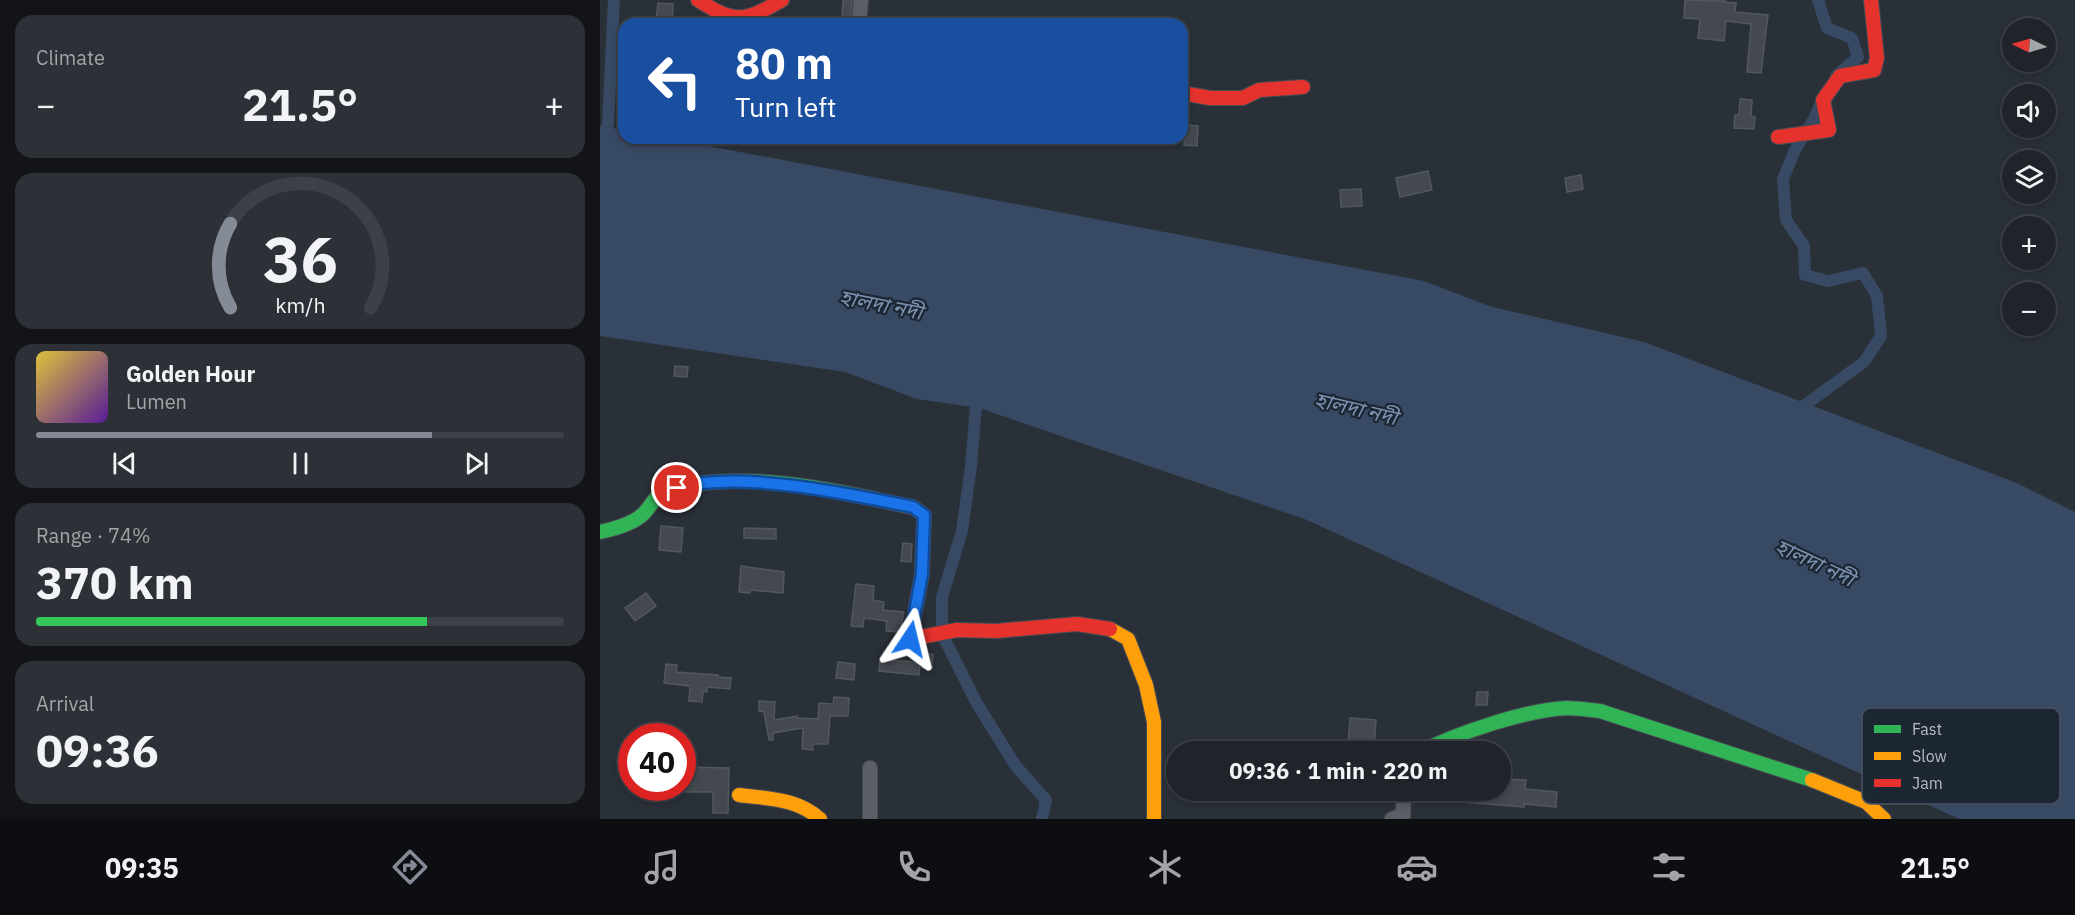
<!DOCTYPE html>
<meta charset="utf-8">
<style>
:root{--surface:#20242a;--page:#2d3036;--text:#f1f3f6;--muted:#a2a4a8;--line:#3d4147;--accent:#848b96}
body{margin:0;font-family:"IBM Plex Sans","Noto Sans Bengali",sans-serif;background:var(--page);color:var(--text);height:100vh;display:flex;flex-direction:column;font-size:22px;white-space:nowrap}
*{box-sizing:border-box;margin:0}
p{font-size:20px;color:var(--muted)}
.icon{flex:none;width:33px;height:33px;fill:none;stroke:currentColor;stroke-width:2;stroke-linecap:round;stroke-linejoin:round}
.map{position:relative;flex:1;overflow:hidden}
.sheet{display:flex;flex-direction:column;gap:15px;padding:15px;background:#121417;width:600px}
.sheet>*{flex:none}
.top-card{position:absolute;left:18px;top:18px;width:570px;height:126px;border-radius:18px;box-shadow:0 3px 9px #0003,0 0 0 2px var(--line);background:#1a4fa0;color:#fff;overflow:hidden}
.needle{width:39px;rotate:275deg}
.tools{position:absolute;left:1402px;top:18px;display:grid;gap:12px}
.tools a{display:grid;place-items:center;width:54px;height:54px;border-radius:50%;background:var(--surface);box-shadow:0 3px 9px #0003,0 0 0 2px var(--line);font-size:30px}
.speed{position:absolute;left:18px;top:723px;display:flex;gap:12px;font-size:30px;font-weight:700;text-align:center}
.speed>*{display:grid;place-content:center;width:78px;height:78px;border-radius:50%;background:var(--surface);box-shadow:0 3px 9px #0003,0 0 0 2px var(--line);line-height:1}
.speed .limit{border:9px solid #d22;background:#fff;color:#111}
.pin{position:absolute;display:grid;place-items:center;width:51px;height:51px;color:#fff;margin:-26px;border:3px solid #fff;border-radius:50%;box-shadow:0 2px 6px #0007}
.me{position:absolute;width:66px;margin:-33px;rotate:10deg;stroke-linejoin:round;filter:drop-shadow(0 0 4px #0008)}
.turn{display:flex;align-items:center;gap:21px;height:126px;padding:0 18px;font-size:27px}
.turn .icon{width:78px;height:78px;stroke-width:2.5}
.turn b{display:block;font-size:42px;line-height:51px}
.big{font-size:45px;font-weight:800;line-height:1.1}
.sheet .card{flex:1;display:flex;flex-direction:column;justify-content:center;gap:9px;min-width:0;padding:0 21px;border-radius:18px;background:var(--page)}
.sheet .dial{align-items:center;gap:0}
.dial svg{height:156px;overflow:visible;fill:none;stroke:var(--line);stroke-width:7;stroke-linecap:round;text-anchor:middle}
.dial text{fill:var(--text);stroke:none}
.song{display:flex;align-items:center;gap:18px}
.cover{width:72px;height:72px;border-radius:9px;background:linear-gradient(135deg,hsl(50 70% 55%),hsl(270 70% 35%))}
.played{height:6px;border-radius:3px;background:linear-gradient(90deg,var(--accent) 75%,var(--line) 75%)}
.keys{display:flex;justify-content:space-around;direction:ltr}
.heat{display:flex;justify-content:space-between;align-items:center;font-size:33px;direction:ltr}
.charge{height:9px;border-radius:4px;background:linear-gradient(90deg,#34c759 74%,var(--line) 0)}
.trip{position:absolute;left:566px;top:741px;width:345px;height:60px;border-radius:30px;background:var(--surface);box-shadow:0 3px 9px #0003,0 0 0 2px var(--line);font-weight:800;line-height:60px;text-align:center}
.tabs{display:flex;height:96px;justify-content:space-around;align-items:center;background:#0d0e11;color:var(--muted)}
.tabs .icon{width:42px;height:42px}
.tabs .active{color:var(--accent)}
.tabs b{font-size:27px;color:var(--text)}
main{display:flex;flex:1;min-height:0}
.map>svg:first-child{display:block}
.water{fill:#384963}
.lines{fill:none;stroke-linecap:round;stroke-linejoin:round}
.canal{stroke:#384963;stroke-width:12}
.building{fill:#444950;stroke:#52575f;stroke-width:1.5}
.street-casing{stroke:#484c53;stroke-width:16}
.fast-casing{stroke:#484c53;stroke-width:16}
.slow-casing{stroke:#484c53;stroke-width:16}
.jam-casing{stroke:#484c53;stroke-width:16}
.street{stroke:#5a5e66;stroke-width:14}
.fast{stroke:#30b455;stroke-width:14}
.slow{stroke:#ff9f0a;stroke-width:14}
.jam{stroke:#e5322d;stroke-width:14}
.route-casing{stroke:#114b97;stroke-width:15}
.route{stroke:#1a73e8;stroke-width:10}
.labels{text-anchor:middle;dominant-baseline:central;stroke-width:4.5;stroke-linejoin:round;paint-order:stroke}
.water-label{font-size:21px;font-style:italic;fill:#7c92b1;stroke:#1d2633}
.key{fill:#1d2633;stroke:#4a5360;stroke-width:1.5}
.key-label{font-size:16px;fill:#b4bcc9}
</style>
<main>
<section class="sheet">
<div class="card"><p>Climate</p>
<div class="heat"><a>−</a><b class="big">21.5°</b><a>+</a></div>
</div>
<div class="card dial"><svg viewBox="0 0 100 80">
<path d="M14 69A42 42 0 1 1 86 69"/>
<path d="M14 69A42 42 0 0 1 14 26" stroke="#848b96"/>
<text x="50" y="56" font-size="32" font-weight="700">36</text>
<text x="50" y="72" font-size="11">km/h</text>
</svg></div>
<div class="card">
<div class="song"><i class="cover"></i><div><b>Golden Hour</b><p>Lumen</p></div></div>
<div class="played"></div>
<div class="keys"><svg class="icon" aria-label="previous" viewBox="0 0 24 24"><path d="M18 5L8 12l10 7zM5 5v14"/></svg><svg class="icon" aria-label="pause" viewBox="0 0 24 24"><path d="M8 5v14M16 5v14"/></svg><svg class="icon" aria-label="next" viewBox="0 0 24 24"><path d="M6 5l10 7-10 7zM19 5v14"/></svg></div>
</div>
<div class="card"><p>Range · 74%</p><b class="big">370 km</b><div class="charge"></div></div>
<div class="card"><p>Arrival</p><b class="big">09:36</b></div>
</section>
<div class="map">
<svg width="1475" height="819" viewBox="0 0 1475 819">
<rect width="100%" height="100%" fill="#2a3038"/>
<!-- water -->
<polygon class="water" points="0,126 24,130 24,138 66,138 824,281 892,307 1044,342 1417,483 1475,512 1475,819 1359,819 707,520 379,408 317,399 245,372 0,336"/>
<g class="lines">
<!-- canal -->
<g class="canal">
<polyline points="1218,0 1227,28 1252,38 1258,57 1236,76"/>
<polyline points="0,149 8,124 14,0"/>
<polyline points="377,394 371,466 362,531 342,597 342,634 376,702 415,765 446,800 442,819"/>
<polyline points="1194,413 1264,362 1281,336 1277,296 1263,273 1228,281 1205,275 1204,246 1186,220 1183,179 1195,150 1214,119 1223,98"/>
</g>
</g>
<!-- building -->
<g class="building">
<polygon points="243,0 252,0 250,20 242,19"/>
<polygon points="1085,0 1125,1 1124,2 1136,3 1135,12 1168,15 1161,73 1147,72 1151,24 1126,21 1124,41 1098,38 1100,19 1084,18"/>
<polygon points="58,3 73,4 72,22 56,21"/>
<polygon points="1140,99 1152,100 1151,116 1155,117 1154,129 1134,128 1135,115 1139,115"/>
<polygon points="586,125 598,126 597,146 584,145"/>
<polygon points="828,171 832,190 800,197 796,178"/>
<polygon points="981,175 983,189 967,192 965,178"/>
<polygon points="761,189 762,206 741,207 740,190"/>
<polygon points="75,366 88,367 87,377 74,376"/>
<polygon points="61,526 83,528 81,552 59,550"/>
<polygon points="144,528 176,529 176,539 144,538"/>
<polygon points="303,543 312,544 311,562 301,561"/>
<polygon points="141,566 184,572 183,593 150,590 150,593 139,592"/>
<polygon points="256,584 274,586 273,600 284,602 283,610 304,612 300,632 286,631 287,621 264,618 263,627 251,626"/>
<polygon points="46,593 56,606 35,621 25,608"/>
<polygon points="323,654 333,654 332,668 322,668"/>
<polygon points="280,660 320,662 319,675 279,671"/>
<polygon points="238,662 255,664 254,680 236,678"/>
<polygon points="66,664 77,665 76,672 118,675 118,677 131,678 130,689 107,687 107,692 103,691 102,702 89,701 90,686 64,683"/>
<polygon points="877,692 888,692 887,705 876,705"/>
<polygon points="234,697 249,698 248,716 230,716 228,744 213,744 213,750 202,749 203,728 173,733 173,740 169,740 164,712 159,711 159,701 175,702 174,720 197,716 198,718 218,719 219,703 233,704"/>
<polygon points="750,718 776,720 774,746 748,744"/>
<polygon points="82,767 129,768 128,813 113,813 113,792 82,792"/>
<polygon points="904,779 926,780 925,789 957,792 956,807 924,804 924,807 862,802 863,790 903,790"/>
</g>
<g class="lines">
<!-- street casing -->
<g class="street-casing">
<g id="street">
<polyline points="259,24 261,0"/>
<polyline points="270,819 270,768"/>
<polyline points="792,819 803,815 804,790"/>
</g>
</g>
<!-- fast casing -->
<g class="fast-casing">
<g id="fast">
<path d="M0 532C14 529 32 524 42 515 51 507 54 496 65 492 135 467 235 490 306 506"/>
<path d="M820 752C858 733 925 710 967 708 978 708 989 710 1000 711L1212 780"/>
</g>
</g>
<!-- slow casing -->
<g class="slow-casing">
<g id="slow">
<polyline points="510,629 528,639 546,685 554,722 554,819"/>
<polyline points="1212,780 1266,802 1284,819"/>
<path d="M139 795C169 799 196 798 220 819"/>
</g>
</g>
<!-- jam casing -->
<g class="jam-casing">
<g id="jam">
<path d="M98 0C135 24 144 22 182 0"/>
<polyline points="582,93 610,98 643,98 659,90 703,87"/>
<polyline points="1178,137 1229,130 1223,100 1240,76 1274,70 1277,58 1271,0"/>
<polyline points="306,506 313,507 324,515 322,574 310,639 357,630 396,631 477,624 510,629"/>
</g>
</g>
<!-- street -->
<use href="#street" class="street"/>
<!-- fast -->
<use href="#fast" class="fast"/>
<!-- slow -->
<use href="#slow" class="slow"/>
<!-- jam -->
<use href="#jam" class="jam"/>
</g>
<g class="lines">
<!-- route casing -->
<g class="route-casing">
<path id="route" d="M77 488C138 470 250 494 313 507L324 515 322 574 310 639"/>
</g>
<!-- route -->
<use href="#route" class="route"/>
</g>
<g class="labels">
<!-- water labels -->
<g class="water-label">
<text transform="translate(281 304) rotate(11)">হালদা নদী</text>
<text transform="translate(756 408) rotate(13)">হালদা নদী</text>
<text transform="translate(1215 562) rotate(25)">হালদা নদী</text>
</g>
</g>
<!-- legend -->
<rect x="1262" y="708" width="198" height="96" rx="9" class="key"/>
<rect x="1274" y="725" width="27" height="8" fill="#30b455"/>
<rect x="1274" y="752" width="27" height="8" fill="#ff9f0a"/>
<rect x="1274" y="779" width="27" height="8" fill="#e5322d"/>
<g class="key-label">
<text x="1312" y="735">Fast</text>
<text x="1312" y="762">Slow</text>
<text x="1312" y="789">Jam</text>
</g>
</svg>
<div class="tools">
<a><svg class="needle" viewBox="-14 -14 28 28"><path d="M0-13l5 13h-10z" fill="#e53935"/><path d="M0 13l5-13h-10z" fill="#a2a4a8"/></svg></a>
<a><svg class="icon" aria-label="sound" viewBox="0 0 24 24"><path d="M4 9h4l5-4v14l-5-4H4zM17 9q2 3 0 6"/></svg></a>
<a><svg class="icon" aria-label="layers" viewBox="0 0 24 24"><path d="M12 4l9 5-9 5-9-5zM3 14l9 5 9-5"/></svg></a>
<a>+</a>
<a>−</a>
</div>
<div class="speed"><div class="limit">40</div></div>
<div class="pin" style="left:77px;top:488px;background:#d93025"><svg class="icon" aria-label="arrive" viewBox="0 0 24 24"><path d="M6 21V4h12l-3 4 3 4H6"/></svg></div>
<svg class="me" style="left:310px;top:639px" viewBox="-20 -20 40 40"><path d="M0-17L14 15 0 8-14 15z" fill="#1a73e8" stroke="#fff" stroke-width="4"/></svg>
<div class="trip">09:36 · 1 min · 220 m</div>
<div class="top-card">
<div class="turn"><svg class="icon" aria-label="left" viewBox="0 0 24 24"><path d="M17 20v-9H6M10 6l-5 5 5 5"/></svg><div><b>80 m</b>Turn left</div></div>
</div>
</div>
</main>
<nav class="tabs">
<b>09:35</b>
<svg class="icon active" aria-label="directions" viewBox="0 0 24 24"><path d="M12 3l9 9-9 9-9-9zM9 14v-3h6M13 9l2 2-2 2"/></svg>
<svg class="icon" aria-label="music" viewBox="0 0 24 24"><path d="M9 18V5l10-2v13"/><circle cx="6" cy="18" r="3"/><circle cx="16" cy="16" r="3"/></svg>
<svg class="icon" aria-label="phone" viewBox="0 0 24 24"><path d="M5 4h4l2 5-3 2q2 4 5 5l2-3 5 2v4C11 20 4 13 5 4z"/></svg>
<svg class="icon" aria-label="climate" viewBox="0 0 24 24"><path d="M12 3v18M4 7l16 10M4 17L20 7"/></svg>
<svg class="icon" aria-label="car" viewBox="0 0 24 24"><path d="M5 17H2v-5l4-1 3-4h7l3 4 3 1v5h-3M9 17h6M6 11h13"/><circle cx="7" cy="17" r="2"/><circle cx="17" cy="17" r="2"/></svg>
<svg class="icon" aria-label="filters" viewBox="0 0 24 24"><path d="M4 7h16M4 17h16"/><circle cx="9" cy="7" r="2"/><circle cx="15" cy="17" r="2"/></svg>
<b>21.5°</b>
</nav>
